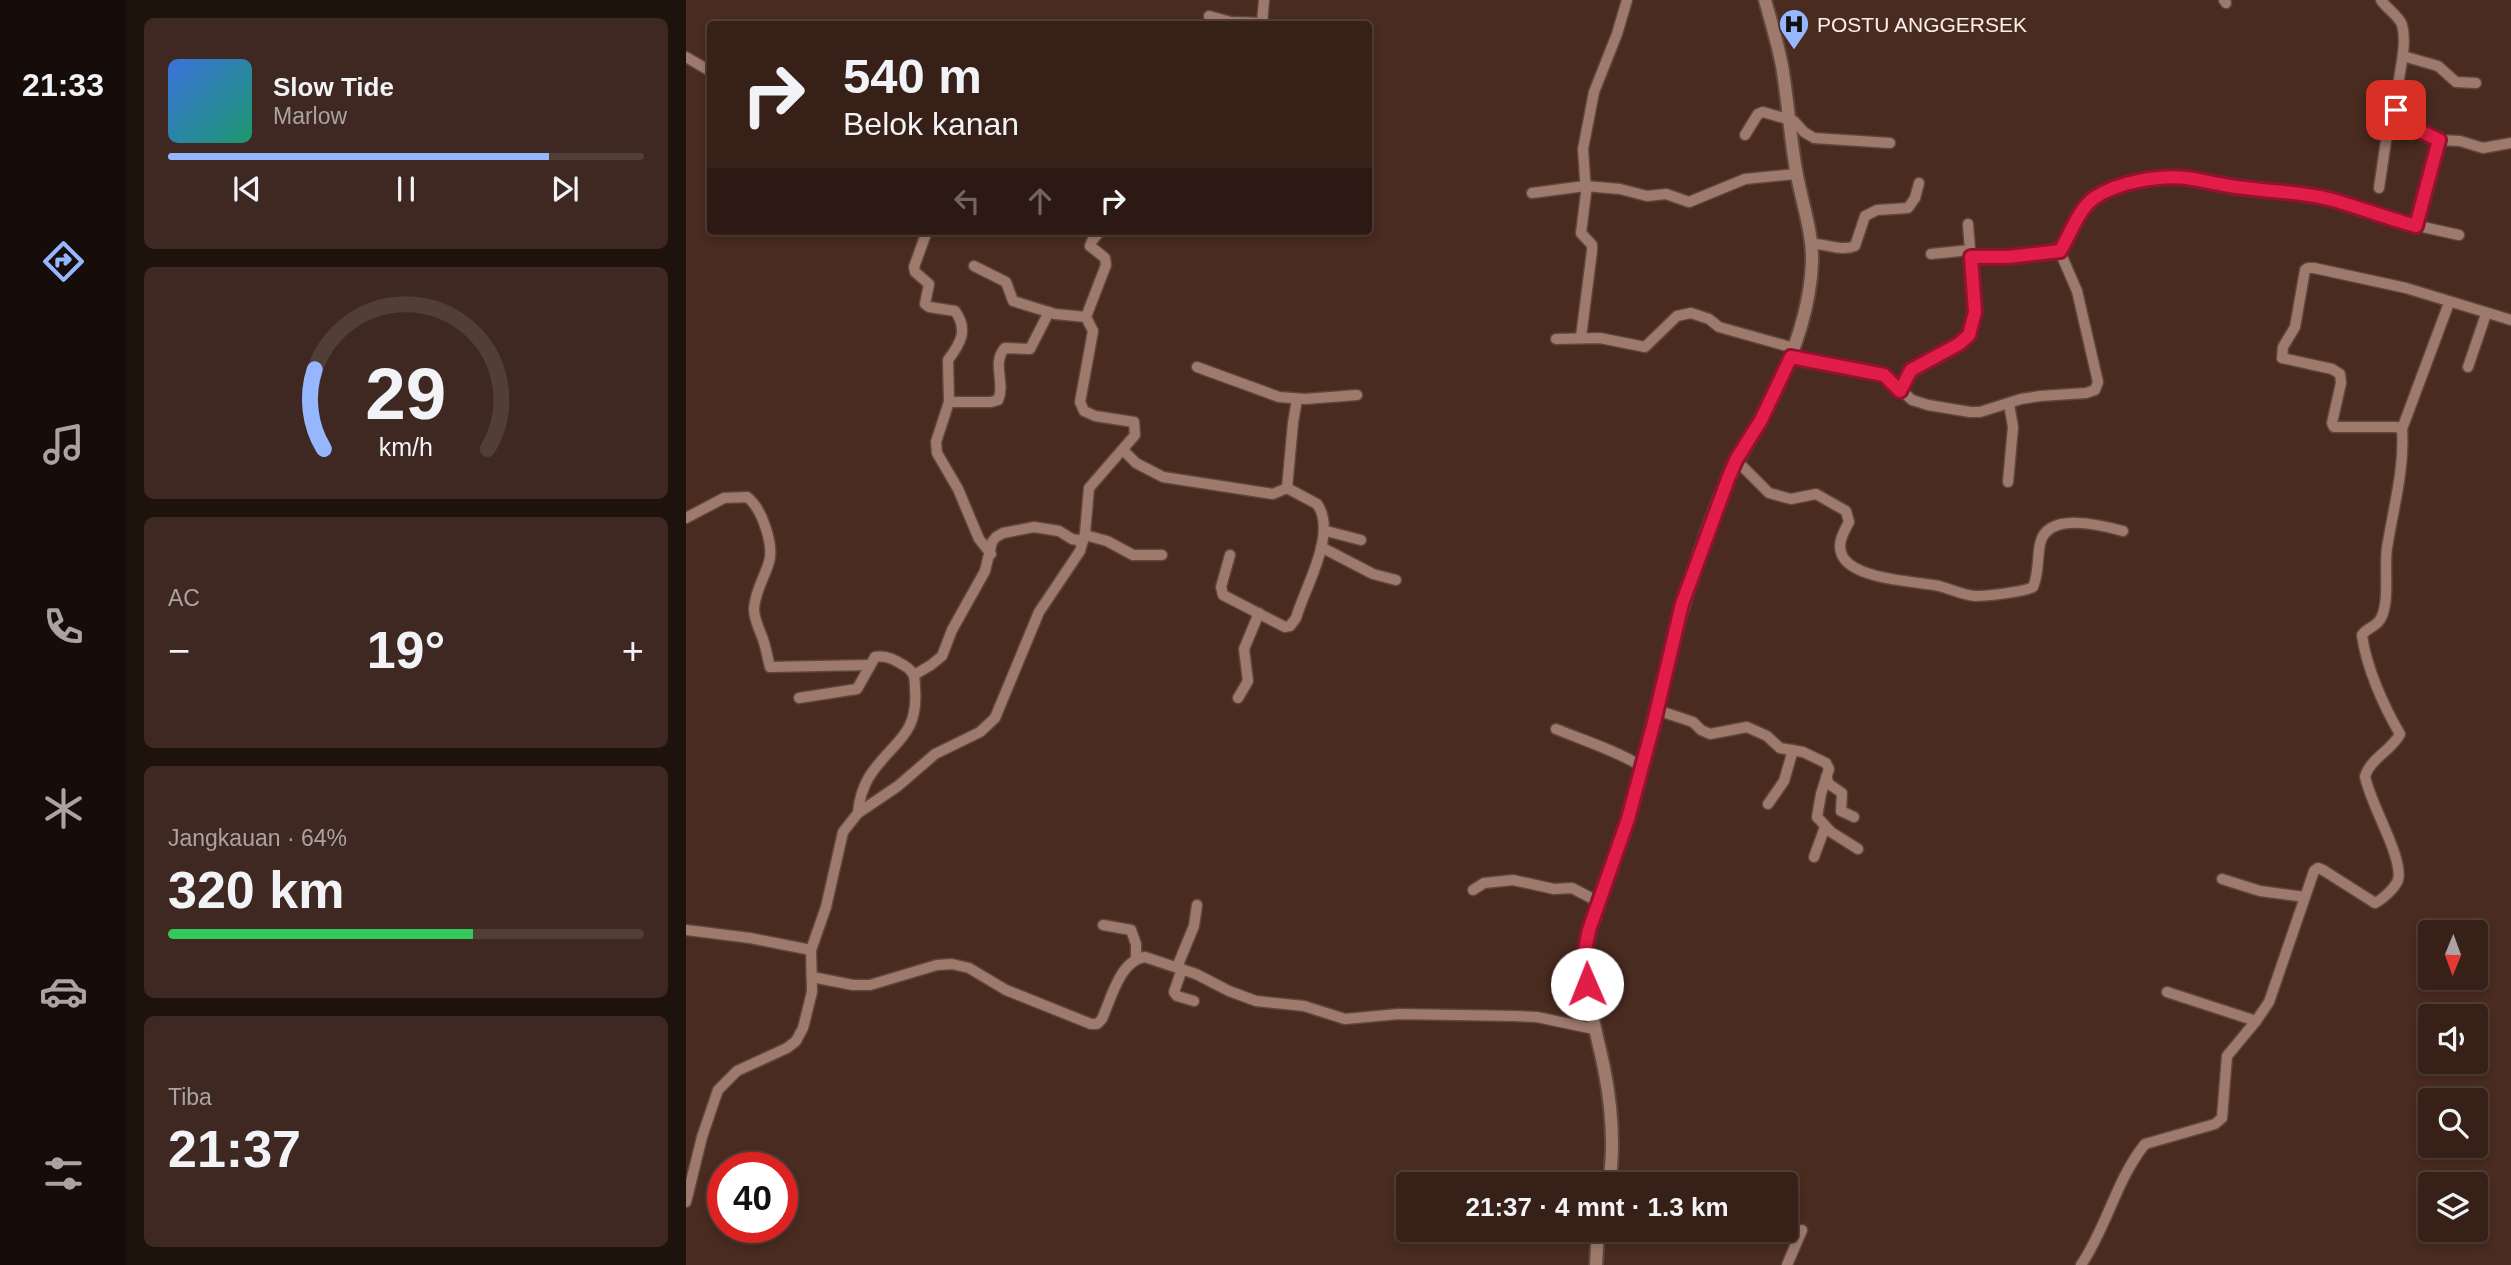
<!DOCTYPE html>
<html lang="id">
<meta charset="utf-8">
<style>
:root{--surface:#372018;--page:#3e2821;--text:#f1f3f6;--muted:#aaa3a2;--line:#513e37;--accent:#96b6fd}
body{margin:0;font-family:Helvetica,sans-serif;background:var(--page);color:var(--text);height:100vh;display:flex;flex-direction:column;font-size:26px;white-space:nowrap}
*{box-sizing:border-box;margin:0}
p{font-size:23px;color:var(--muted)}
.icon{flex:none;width:38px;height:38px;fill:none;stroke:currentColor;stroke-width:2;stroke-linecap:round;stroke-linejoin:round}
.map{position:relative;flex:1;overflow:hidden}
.details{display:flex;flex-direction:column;gap:18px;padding:18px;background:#1e120d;width:560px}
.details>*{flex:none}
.hud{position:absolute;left:21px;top:21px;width:665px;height:214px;border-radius:7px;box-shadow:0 4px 10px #0003,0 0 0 2px var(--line);background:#372018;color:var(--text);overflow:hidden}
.needle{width:46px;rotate:181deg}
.buttons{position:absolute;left:1732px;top:920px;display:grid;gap:14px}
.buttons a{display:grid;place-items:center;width:70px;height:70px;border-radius:7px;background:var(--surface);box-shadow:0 4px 10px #0003,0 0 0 2px var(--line);font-size:35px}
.speed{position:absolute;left:21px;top:1152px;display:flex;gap:14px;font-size:35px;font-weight:700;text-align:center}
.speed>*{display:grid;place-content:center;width:91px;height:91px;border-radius:50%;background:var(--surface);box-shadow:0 4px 10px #0003,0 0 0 2px var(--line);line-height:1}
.speed .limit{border:10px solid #d22;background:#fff;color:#111}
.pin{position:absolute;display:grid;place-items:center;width:60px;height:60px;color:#fff;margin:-30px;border-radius:14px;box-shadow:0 4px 10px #0006}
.me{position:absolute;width:77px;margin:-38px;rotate:359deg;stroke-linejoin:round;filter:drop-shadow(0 0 5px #0008)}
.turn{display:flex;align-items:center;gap:24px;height:147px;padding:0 21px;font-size:32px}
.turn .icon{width:91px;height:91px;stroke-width:2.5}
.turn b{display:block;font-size:49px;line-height:60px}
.lanes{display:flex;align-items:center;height:66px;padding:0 21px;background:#0003;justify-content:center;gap:35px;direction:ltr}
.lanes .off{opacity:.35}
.big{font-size:52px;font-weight:800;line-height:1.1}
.details .widget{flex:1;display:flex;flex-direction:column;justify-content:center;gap:10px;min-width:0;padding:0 24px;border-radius:10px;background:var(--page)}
.details .dial{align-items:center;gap:0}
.dial svg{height:182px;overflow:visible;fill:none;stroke:var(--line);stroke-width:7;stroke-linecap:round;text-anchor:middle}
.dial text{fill:var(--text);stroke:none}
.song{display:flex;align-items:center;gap:21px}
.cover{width:84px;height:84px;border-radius:10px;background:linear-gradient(135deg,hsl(220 70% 55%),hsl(160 70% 35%))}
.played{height:7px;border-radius:4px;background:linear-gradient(90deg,var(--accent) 80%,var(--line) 80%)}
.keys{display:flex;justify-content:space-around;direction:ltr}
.heat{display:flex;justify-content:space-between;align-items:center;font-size:38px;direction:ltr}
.charge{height:10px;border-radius:5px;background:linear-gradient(90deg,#34c759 64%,var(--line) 0)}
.trip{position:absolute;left:710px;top:1172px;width:402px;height:70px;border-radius:7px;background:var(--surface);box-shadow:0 4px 10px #0003,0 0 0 2px var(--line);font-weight:800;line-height:70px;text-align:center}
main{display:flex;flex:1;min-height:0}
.tab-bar{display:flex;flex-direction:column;width:126px;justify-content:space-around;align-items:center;background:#160d0a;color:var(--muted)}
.tab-bar .icon{width:49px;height:49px}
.tab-bar .active{color:var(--accent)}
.tab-bar b{font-size:32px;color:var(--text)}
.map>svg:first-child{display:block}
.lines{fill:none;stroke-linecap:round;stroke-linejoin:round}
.minor-casing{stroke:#5f473e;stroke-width:13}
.tertiary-casing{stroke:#5f473e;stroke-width:16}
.minor{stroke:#9e7a6d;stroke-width:10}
.tertiary{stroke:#9e7a6d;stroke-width:12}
.route-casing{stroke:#92132f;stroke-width:18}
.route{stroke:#e11d48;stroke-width:12}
.labels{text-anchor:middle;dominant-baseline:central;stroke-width:7;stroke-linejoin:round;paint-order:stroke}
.poi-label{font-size:21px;fill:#fcefeb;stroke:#492b20;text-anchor:start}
</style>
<main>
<nav class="tab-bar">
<b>21:33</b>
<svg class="icon active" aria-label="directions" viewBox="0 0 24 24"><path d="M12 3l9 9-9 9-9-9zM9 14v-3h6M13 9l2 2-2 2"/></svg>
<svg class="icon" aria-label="music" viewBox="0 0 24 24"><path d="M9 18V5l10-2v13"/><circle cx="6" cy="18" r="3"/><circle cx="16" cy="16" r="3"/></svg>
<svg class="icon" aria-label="phone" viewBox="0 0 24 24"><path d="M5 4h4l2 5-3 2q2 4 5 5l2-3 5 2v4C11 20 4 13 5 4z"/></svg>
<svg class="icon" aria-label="climate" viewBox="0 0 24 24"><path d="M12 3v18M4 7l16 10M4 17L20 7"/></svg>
<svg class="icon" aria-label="car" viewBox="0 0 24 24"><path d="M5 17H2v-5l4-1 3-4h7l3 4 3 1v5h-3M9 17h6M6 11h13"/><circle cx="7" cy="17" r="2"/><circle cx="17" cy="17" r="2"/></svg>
<svg class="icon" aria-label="filters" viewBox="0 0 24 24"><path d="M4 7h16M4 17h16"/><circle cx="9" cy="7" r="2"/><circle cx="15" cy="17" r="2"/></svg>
</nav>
<section class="details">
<div class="widget">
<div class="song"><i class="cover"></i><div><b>Slow Tide</b><p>Marlow</p></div></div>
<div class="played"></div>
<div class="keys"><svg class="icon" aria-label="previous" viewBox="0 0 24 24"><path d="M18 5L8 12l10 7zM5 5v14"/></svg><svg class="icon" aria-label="pause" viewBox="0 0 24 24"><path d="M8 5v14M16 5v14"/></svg><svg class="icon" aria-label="next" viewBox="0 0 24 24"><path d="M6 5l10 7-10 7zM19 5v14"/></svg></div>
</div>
<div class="widget dial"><svg viewBox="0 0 100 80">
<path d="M14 69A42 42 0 1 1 86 69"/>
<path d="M14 69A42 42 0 0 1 10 34" stroke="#96b6fd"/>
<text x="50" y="56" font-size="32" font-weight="700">29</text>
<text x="50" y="72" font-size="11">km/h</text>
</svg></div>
<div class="widget"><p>AC</p>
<div class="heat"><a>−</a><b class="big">19°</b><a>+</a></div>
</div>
<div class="widget"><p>Jangkauan · 64%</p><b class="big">320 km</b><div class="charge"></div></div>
<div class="widget"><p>Tiba</p><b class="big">21:37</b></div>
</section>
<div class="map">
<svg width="1825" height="1265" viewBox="0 0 1825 1265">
<rect width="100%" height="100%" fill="#492b20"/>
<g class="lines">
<!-- minor casing -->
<g class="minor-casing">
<g id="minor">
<polyline points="1538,0 1540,3"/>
<path d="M1695 0C1700 8 1714 17 1716 25 1724 52 1703 98 1713 120L1753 140 1774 141 1797 148 1825 143"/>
<polyline points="523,16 545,22 576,23"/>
<polyline points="576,24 578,0"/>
<polyline points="1717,56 1752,66 1770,82 1790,83"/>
<polyline points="0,57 24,71"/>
<polyline points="1059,135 1072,114 1077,112 1108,121 1118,132 1128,138 1204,143"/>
<polyline points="1693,188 1701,134 1711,117"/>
<polyline points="846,193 899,186 934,189 961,196 980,194 1003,202 1059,179 1110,174"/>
<polyline points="1730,226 1753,140"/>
<path d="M241 231 228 267 229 272 243 284 239 304 243 307 269 311C283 330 274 344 262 360L263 402 250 442 251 453 272 489 293 539 305 554"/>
<path d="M1125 244C1140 243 1155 252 1169 246L1179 216 1191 210 1222 208 1229 198 1233 183"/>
<polyline points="1245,254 1284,250"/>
<polyline points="1285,257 1339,256 1374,252"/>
<polyline points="288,266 320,282 327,301 369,314 400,317"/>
<polyline points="895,337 906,251 906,245 895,233 900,193 897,149 908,92 931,34 941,0"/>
<polyline points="870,339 914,338 959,347 991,316 1005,313 1023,319 1033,327 1108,348"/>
<polyline points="1105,357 1198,375 1226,400 1242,405 1284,412 1294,412 1335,399 1354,396 1400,393 1409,390 1412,382 1391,291 1374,252 1397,209 1413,195 1423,190 1450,183 1487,178 1616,194 1642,199 1710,221 1773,235"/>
<polyline points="511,367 593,397 619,399 671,395"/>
<polyline points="1782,367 1800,314"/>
<path d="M1214 391C1217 384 1219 376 1224 371 1241 355 1271 353 1284 333 1292 321 1283 243 1282 224"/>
<path d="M263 402H305L312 400C320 383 305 363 319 348L344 349 363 312"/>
<polyline points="1716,429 1763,303"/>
<path d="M437 450 450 463 477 477 587 494 601 488 631 504C652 533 619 587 610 618L604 626 599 627 537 595 535 587 544 555"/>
<path d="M1050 460 1083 493 1105 499 1130 494 1160 511 1163 522C1157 533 1150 545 1157 557 1171 580 1229 581 1253 586 1265 589 1276 595 1289 596 1301 596 1338 592 1347 587 1353 573 1351 559 1354 544 1361 511 1415 525 1437 531"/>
<polyline points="1322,482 1327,427 1323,404"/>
<polyline points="601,488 607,423 611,399"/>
<path d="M0 518 38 498 61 497C76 508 88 545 83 562 78 579 69 591 68 609 68 622 76 633 79 646 81 653 82 660 84 667L183 665"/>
<polyline points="640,531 675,540"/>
<polyline points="399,535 421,541 447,555 476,555"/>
<polyline points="635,547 687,574 710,580"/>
<polyline points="228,675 245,665 256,656 266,630 299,571 306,542 310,537 317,533 348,527 373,531 386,539 397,541"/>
<path d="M113 698 171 689 189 657C201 655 209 660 219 666 229 672 229 679 229 689 233 737 205 742 183 777 176 789 173 800 172 813"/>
<polyline points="552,698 562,681 558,649 573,613"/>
<polyline points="971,710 1007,722 1015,730 1024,734 1061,727 1081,736 1094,748 1117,752 1140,763 1143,769 1135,794 1131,817 1145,832 1172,849"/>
<path d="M870 729C899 741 929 750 955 766"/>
<polyline points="1140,777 1143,784 1156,793 1155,811 1168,817"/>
<polyline points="1082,804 1098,781 1107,750"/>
<polyline points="1128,857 1139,827"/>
<polyline points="1536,879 1574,891 1619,897"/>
<polyline points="787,890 798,883 827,880 868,889 886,888 913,902"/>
<polyline points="417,925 445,930 450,944 450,958"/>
<polyline points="0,930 64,938 125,950"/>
<polyline points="491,967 508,926 511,905"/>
<polyline points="496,969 488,992 491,996 508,1001"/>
<path d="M126 977 167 985H184L251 965 266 964 283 968 320 990 405 1024H411L416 1019C425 999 434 960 459 957L510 974 543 991 570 1001 618 1006 659 1019 713 1014 828 1016 851 1017 908 1029"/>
<polyline points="1481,992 1570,1021"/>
<polyline points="0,1202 16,1137 32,1090 51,1071 101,1048 110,1041 117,1028 126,992 125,950 140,907 157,832 172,813 212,786 249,754 294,732 309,718 353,612 394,551 399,533 403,488 449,435 448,422 409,416 398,411 394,402 407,331 400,317 420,265 419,258 404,246 406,241 414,231"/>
<polyline points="1101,1265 1116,1230"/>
<path d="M1395 1265C1421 1227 1430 1180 1459 1144L1529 1124 1536 1118 1541 1056 1570 1021 1583 1002 1628 871 1632 868 1637 870 1689 903C1697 899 1709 888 1712 880 1718 858 1683 802 1679 776 1685 758 1706 750 1714 734 1698 707 1680 667 1676 635 1681 627 1691 627 1695 618 1704 601 1698 567 1701 548 1707 509 1719 468 1716 429L1710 427H1648L1646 423 1655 383 1654 374 1646 369 1596 358 1597 347 1609 327 1619 270 1622 268H1628L1720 288 1825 320"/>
</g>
</g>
<!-- tertiary casing -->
<g class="tertiary-casing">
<g id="tertiary">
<path d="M923 1185C929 1145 926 1108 918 1068 909 1024 893 979 903 934 911 894 932 857 943 817 971 711 992 604 1032 502 1044 472 1060 447 1075 419 1101 372 1124 317 1126 262 1127 232 1115 200 1110 170 1104 136 1102 101 1096 66 1092 44 1085 22 1079 0"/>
<polyline points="910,1265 912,1230"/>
</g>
</g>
<!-- minor -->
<use href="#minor" class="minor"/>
<!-- tertiary -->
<use href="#tertiary" class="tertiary"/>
</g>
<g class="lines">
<!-- route casing -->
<g class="route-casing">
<path id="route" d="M901 984 899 950 903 930 942 819 968 722 996 604 1042 479 1050 460 1075 420 1105 357 1198 375 1214 391 1225 370 1273 344 1283 335 1289 312 1285 257H1322L1374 251C1384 235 1392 210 1408 198 1431 182 1473 175 1501 178 1520 181 1539 186 1559 188 1587 192 1615 192 1643 199 1672 207 1701 218 1730 226L1753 140 1715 122 1711 117 1710 110"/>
</g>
<!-- route -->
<use href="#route" class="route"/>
</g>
<!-- icons -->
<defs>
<g id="hospital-pin" transform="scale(1.575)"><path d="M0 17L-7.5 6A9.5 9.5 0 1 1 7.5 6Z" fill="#96b6fd" stroke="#492b20"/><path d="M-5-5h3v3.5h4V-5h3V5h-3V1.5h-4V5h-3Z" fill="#111"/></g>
</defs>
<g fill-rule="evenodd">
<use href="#hospital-pin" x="1108" y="24"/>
</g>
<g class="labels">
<!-- poi labels -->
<g class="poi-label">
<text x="1131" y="24">POSTU ANGGERSEK</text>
</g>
</g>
</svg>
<div class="buttons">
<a><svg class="needle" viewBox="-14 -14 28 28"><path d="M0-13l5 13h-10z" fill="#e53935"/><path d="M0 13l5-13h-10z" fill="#aaa3a2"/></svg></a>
<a><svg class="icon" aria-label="sound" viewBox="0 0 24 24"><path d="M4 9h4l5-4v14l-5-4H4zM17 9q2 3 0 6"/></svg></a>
<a><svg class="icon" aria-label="search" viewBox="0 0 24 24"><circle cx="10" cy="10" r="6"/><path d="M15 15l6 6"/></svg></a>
<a><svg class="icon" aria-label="layers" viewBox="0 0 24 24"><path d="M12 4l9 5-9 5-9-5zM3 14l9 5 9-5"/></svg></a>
</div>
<div class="speed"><div class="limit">40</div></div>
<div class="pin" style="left:1710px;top:110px;background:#d93025"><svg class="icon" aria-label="arrive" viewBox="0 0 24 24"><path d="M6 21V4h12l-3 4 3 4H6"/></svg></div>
<svg class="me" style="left:901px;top:984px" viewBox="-20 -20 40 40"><circle r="19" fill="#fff"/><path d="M0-13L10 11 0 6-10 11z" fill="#e11d48"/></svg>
<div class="trip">21:37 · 4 mnt · 1.3 km</div>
<div class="hud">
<div class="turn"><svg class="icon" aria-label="right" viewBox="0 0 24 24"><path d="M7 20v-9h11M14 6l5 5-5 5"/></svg><div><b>540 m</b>Belok kanan</div></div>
<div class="lanes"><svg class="icon off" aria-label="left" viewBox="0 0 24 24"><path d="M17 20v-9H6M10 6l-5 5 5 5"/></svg><svg class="icon off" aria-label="ahead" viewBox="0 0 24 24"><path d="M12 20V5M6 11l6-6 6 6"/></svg><svg class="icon" aria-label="right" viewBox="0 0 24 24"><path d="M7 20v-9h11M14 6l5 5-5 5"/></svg></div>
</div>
</div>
</main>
